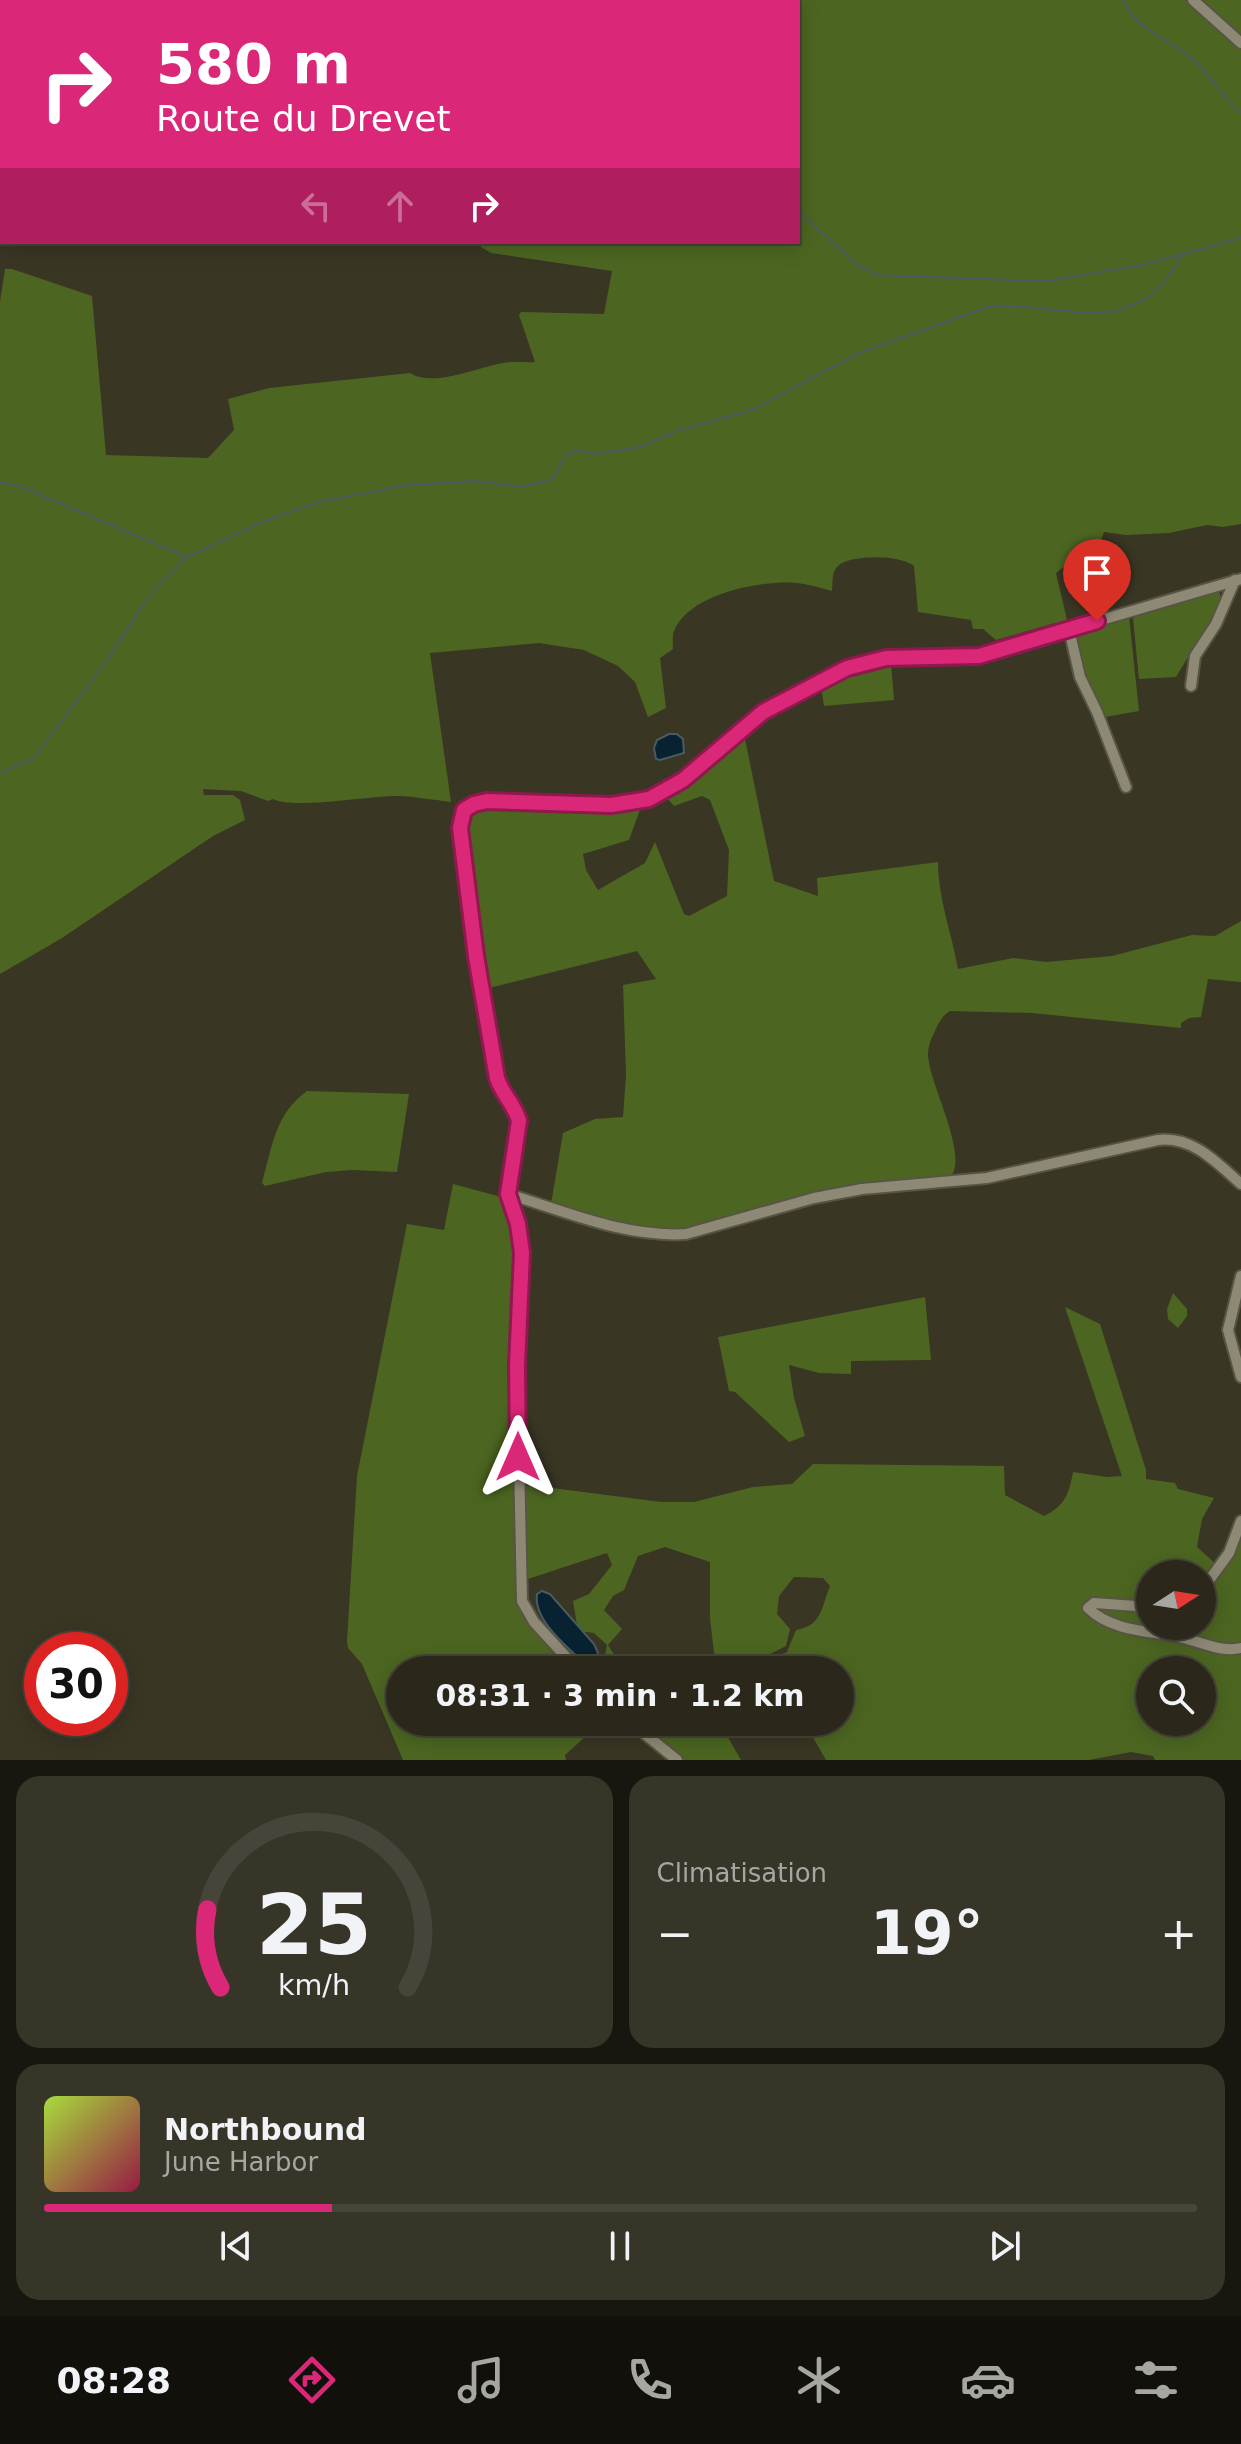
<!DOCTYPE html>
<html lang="fr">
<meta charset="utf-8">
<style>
:root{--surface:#2b281b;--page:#373428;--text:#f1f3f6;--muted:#a6a6a3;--line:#47443a;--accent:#db2777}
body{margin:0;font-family:"DejaVu Sans",sans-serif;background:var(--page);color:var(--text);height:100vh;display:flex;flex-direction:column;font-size:30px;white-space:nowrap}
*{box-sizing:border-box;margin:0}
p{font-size:26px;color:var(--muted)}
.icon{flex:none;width:44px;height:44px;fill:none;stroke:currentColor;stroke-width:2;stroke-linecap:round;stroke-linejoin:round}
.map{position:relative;height:1760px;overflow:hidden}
.panel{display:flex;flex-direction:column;gap:16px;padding:16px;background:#18160f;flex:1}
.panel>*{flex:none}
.guide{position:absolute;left:0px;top:0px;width:800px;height:244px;box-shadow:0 4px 20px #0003,0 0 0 2px var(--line);background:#db2777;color:#fff;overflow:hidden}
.needle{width:52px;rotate:78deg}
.fabs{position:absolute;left:1136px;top:1560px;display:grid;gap:16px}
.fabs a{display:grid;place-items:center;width:80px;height:80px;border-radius:50%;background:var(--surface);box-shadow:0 4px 20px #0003,0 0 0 2px var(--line);font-size:40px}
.speed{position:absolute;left:24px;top:1632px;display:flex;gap:16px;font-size:40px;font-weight:700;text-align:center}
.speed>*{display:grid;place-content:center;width:104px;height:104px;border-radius:50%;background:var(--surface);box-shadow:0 4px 20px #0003,0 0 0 2px var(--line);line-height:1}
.speed .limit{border:12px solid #d22;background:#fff;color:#111}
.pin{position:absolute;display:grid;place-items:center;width:68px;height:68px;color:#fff;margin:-82px -34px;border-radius:50% 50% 50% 0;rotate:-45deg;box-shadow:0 0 8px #0007}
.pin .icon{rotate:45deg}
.me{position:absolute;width:88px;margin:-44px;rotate:0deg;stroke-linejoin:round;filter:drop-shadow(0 0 6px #0008)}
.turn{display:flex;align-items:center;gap:28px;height:168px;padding:0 24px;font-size:36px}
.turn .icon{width:104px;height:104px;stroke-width:2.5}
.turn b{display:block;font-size:56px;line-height:68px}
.lanes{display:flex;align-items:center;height:76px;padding:0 24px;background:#0003;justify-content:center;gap:40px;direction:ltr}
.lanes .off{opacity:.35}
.big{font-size:60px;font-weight:800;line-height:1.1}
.panel .widget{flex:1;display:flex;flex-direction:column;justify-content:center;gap:12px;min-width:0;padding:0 28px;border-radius:24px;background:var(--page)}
.panel .dial{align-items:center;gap:0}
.dial svg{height:208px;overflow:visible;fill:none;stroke:var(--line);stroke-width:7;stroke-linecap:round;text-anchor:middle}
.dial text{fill:var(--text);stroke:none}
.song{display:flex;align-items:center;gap:24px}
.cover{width:96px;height:96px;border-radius:12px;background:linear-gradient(135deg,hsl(80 70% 55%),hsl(340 70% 35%))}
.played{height:8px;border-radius:4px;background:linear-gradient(90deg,var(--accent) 25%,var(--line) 25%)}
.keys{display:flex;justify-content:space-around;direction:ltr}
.heat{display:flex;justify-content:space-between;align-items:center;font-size:44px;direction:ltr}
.panel .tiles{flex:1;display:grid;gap:16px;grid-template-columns:1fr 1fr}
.widget:last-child{grid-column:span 2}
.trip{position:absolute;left:386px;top:1656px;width:468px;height:80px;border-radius:40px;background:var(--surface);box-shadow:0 4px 20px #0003,0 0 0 2px var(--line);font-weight:800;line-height:80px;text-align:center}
.tabs{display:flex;height:128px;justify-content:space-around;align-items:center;background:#11100b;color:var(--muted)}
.tabs .icon{width:56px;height:56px}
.tabs .current{color:var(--accent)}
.tabs b{font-size:36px;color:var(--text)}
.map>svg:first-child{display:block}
.green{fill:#4c6621;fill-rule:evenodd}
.water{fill:#082232;stroke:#4a5b63;stroke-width:2}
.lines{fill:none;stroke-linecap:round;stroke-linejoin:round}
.stream{stroke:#4a5b63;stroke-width:2}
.minor-casing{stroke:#575445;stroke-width:14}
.minor{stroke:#8d8975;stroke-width:10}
.route-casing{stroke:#8e194d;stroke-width:20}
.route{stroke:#db2777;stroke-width:14}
</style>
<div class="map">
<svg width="1241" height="1760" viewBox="0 0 1241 1760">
<rect width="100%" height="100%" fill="#393624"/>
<!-- green -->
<g class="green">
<path d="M91 0H1241V524L1223 527 1207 525 1169 533 1126 535 1104 532 1097 551 1075 558 1056 573 1068 624 1055 623 996 640 983 629H973L971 620 918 612 914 566C901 555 852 554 838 566 831 572 833 582 832 591 821 588 808 584 796 583 760 580 689 594 674 631 672 636 673 644 673 649L660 658 666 708 648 717 635 682 618 666 584 650 539 643 430 653 451 802C434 800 417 797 400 796 370 795 295 810 273 799L268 801 241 791 203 789 204 795H233L240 800 245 820 213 836 62 938 0 974V302L5 269H12L92 296 106 455 208 458 234 430 228 399 269 388 410 373C434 388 478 367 503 363 513 361 525 363 535 362L519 315 521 312 604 314 612 271 491 253 481 247 479 242H798V2H89Z"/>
<polygon points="1219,589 1221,603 1176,677 1139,679 1133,619 1136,615"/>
<polygon points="1129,616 1139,711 1105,717 1085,673 1075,631"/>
<polygon points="891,663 894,700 824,706 821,686 848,673"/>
<path d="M744 734 774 881 818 896 817 878 938 862C938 898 952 934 958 969L1013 958 1046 962 1112 956 1192 935 1215 936 1241 921V982L1208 979 1201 1017 1189 1018 1181 1023V1028L1032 1013 950 1011C942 1016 939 1022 935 1031 931 1039 928 1046 928 1055 929 1084 970 1157 950 1177L804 1196 691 1230H652L551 1204 563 1133 595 1119 623 1117 626 1075 623 985 656 979 637 951 485 989 464 824 466 815 482 806 575 811 641 807 629 840 583 854 586 870 598 890 645 863 655 842 684 914 689 916 727 896 729 850 710 800 702 796 674 806 666 797 700 772Z"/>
<path d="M307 1091 409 1094 397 1172 352 1170 326 1172 265 1186 262 1183C272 1147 275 1114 307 1091Z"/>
<polygon points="453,1184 505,1198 517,1244 517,1600 524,1617 572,1670 400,1670 400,1722 597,1722 586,1736 565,1755 566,1760 403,1760 362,1664 348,1648 347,1641 357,1476 407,1224 444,1230"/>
<polygon points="1173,1293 1187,1309 1187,1316 1178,1328 1168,1319 1167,1309"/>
<polygon points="925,1297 931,1360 851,1361 851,1374 819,1373 789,1365 794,1398 805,1436 789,1442 735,1392 729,1391 718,1337"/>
<path d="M1065 1307 1100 1324 1146 1470V1479L1175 1483 1178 1489 1214 1498 1202 1519 1197 1547 1217 1565 1202 1584V1574H1150V1626H1202V1594L1226 1567 1241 1539V1760H1155L1153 1756 1131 1752 1089 1760H826L804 1722H840V1670H691L765 1661 787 1652 796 1630C822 1626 821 1608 830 1586L823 1578 794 1577 779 1596 777 1614 790 1629 786 1646 768 1655 715 1662 710 1618V1562L665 1547 638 1556 624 1590 613 1596 604 1610 622 1629 608 1645 624 1670H602L607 1645 594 1633 578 1631 573 1601 589 1594 612 1565 607 1553 525 1580 524 1487 529 1485 661 1502H694L753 1487 792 1484 813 1464 1004 1466 1005 1495 1044 1516C1065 1506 1069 1494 1073 1472L1107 1477 1122 1476ZM1150 1670H1202V1722H1150Z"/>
<polygon points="635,1722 778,1722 747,1725 726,1734 741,1760 683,1760"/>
</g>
<!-- water -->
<g class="water">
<polygon points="669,734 677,734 683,739 684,753 660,760 656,759 654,748 657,740"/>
<path d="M542 1591 550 1594 594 1644 598 1653 593 1664 586 1665C569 1648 533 1621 537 1594Z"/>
</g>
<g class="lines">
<!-- stream -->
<g class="stream">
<polyline points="173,0 174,2"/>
<path d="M1123 0C1135 29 1167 38 1190 57 1210 73 1222 97 1241 113"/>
<polyline points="798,211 859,266 878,275 1046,281 1141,265 1183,254"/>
<path d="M0 482 24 488 187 557 265 521 318 502 408 485 477 481 520 487 552 479 566 455 577 450 594 454 640 447 679 430 752 410 859 353 991 306C1043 302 1106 330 1152 294 1165 284 1174 268 1183 254L1241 238"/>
<polyline points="0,773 34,758 108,659 149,596 187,557"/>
</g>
<!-- minor casing -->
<g class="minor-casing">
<g id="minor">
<polyline points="1193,0 1241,43"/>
<polyline points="1069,629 1080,677 1097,712 1126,787"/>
<polyline points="1191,686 1195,656 1216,624 1235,580"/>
<path d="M508 1194C564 1211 626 1238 686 1234L814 1198 862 1189 987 1178 1158 1140C1193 1136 1217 1163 1241 1184"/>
<polyline points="1241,1276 1228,1330 1241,1377"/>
<polyline points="1202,1590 1229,1553 1241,1521"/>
<path d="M1150 1607 1094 1603 1088 1608C1111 1631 1148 1631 1179 1637 1200 1641 1220 1653 1241 1648"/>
<polyline points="578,1670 534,1622 522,1601 517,1366 522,1253 518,1224 508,1194 519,1121 497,1078 476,956 460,828 464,810 474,804 487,801 611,805 637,802 661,794 683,780 763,712 847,668 886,658 952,658 989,653 1241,579"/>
<polyline points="630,1722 677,1760"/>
</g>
</g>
<!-- minor -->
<use href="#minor" class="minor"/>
</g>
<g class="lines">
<!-- route casing -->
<g class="route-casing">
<path id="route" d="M518 1457 517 1366 522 1253 518 1224 508 1194 519 1121C515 1105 502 1094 497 1078L476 956 460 828 464 810 474 804 487 801 611 805 649 799 683 780 763 712 847 668 886 658 979 656 1097 621"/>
</g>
<!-- route -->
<use href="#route" class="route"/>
</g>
</svg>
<div class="fabs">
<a><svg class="needle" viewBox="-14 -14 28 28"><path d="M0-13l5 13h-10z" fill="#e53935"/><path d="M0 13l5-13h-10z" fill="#a6a6a3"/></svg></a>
<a><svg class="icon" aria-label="search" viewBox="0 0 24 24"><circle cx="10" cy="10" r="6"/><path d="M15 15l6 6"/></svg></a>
</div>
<div class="speed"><div class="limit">30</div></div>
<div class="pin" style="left:1097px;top:621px;background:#d93025"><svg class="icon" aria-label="arrive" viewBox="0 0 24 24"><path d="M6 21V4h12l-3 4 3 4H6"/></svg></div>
<svg class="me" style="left:518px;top:1457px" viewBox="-20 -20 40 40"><path d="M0-17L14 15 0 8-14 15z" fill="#db2777" stroke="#fff" stroke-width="4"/></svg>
<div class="trip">08:31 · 3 min · 1.2 km</div>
<div class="guide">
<div class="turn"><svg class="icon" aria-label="right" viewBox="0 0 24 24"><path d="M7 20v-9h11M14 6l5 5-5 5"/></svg><div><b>580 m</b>Route du Drevet</div></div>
<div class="lanes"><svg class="icon off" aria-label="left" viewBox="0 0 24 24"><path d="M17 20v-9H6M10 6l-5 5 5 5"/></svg><svg class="icon off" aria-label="ahead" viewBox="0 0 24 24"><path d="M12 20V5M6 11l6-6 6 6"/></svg><svg class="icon" aria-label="right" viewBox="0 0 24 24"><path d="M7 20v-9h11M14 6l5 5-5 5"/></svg></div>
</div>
</div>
<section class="panel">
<div class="tiles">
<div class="widget dial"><svg viewBox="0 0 100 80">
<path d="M14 69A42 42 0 1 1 86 69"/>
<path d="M14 69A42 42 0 0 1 9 39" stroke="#db2777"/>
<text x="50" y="56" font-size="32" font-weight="700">25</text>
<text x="50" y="72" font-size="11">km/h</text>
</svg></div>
<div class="widget"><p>Climatisation</p>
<div class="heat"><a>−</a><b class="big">19°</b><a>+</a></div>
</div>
<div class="widget">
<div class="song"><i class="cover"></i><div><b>Northbound</b><p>June Harbor</p></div></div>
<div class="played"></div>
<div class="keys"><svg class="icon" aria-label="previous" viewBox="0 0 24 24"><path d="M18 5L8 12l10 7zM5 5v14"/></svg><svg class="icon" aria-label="pause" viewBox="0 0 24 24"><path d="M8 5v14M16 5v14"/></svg><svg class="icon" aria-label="next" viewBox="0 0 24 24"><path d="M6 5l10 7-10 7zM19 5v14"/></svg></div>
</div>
</div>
</section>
<nav class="tabs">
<b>08:28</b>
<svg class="icon current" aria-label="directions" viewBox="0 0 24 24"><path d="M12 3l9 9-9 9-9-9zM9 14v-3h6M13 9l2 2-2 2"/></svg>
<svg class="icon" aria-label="music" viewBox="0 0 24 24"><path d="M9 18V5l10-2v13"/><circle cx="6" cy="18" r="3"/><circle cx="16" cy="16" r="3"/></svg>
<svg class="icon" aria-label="phone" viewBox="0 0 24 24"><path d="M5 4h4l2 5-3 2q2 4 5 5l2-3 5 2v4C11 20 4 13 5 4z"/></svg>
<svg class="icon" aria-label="climate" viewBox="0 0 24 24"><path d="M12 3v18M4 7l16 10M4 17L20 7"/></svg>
<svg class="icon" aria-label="car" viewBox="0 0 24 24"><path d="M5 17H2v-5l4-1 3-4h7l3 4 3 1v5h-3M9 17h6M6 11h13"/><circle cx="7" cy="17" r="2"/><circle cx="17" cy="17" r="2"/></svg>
<svg class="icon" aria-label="filters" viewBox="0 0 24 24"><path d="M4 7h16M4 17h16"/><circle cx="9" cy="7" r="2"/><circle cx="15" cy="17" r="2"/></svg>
</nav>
